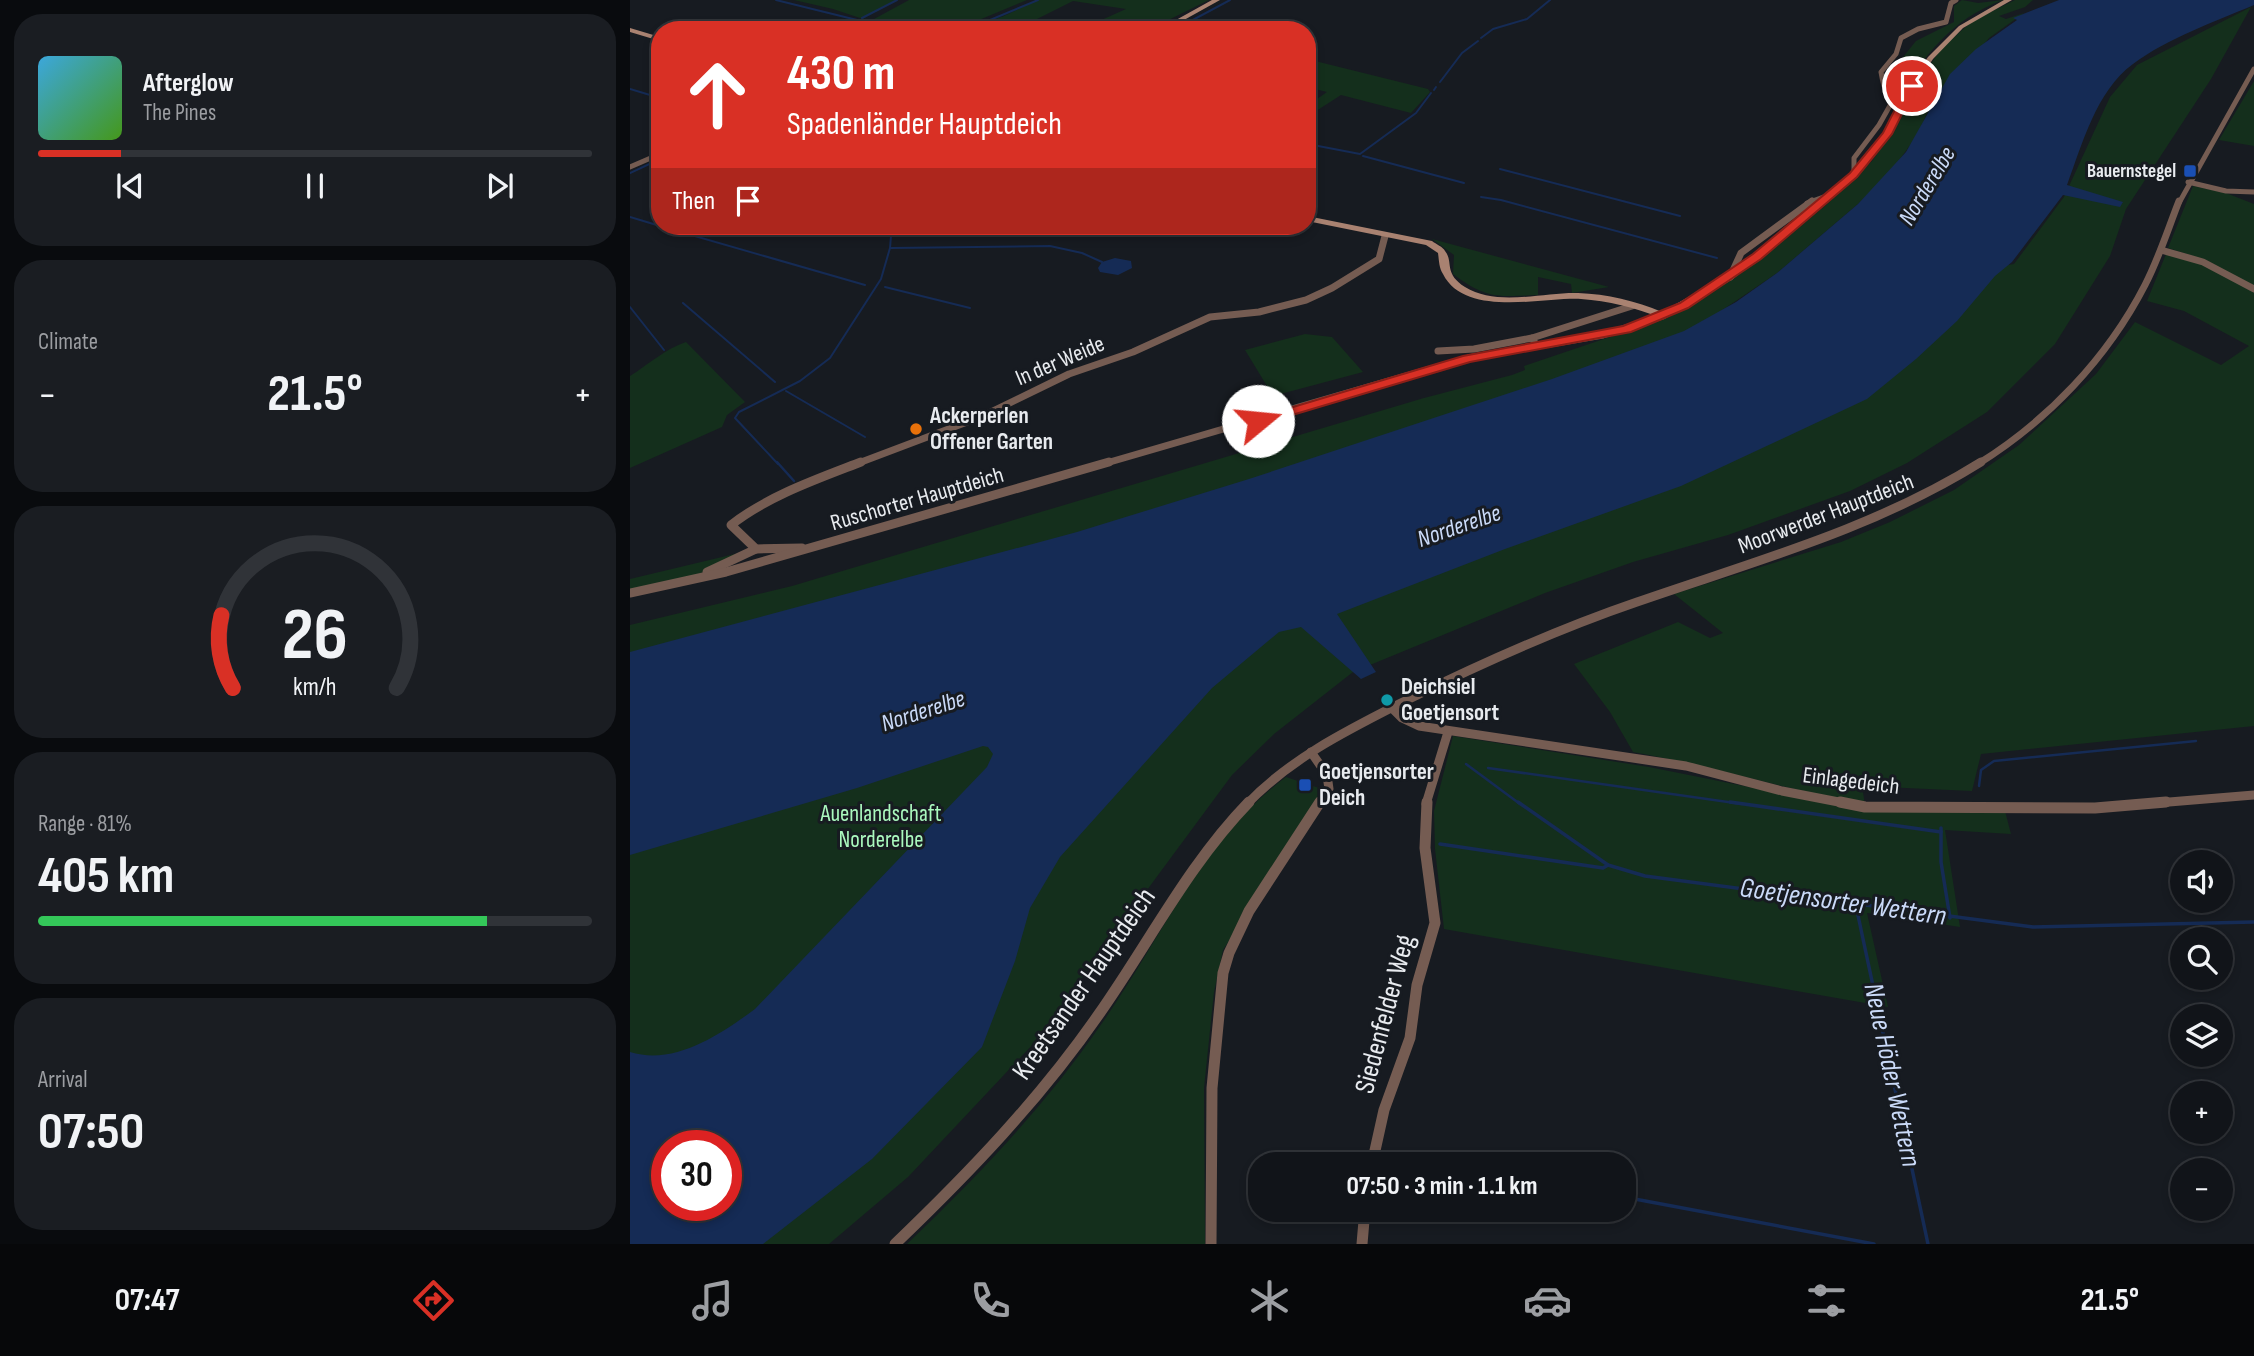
<!DOCTYPE html>
<meta charset="utf-8">
<style>
:root{--surface:#111419;--page:#1a1d22;--text:#f1f3f6;--muted:#9c9ea2;--line:#303338;--accent:#d93025}
body{margin:0;font-family:"Sofia Sans Condensed",sans-serif;background:var(--page);color:var(--text);height:100vh;display:flex;flex-direction:column;font-size:26px;white-space:nowrap}
*{box-sizing:border-box;margin:0}
p{font-size:23px;color:var(--muted)}
.icon{flex:none;width:38px;height:38px;fill:none;stroke:currentColor;stroke-width:2;stroke-linecap:round;stroke-linejoin:round}
.map{position:relative;flex:1;overflow:hidden}
.drawer{display:flex;flex-direction:column;gap:14px;padding:14px;background:#090b0e;width:630px}
.drawer>*{flex:none}
.banner{position:absolute;left:21px;top:21px;width:665px;height:214px;border-radius:28px;box-shadow:0 4px 10px #0003,0 0 0 2px var(--line);background:#d93025;color:#fff;overflow:hidden}
.tools{position:absolute;left:1540px;top:850px;display:grid;gap:14px}
.tools a{display:grid;place-items:center;width:63px;height:63px;border-radius:50%;background:var(--surface);box-shadow:0 4px 10px #0003,0 0 0 2px var(--line);font-size:35px}
.speed{position:absolute;left:21px;top:1130px;display:flex;gap:14px;font-size:35px;font-weight:700;text-align:center}
.speed>*{display:grid;place-content:center;width:91px;height:91px;border-radius:50%;background:var(--surface);box-shadow:0 4px 10px #0003,0 0 0 2px var(--line);line-height:1}
.speed .limit{border:10px solid #d22;background:#fff;color:#111}
.pin{position:absolute;display:grid;place-items:center;width:60px;height:60px;color:#fff;margin:-30px;border:4px solid #fff;border-radius:50%;box-shadow:0 2px 7px #0007}
.me{position:absolute;width:77px;margin:-38px;rotate:73deg;stroke-linejoin:round;filter:drop-shadow(0 0 5px #0008)}
.turn{display:flex;align-items:center;gap:24px;height:147px;padding:0 21px;font-size:32px}
.turn .icon{width:91px;height:91px;stroke-width:2.5}
.turn b{display:block;font-size:49px;line-height:60px}
.then{display:flex;align-items:center;height:66px;padding:0 21px;background:#0003;gap:14px;font-size:26px}
.big{font-size:52px;font-weight:700;line-height:1.1}
.drawer .card{flex:1;display:flex;flex-direction:column;justify-content:center;gap:10px;min-width:0;padding:0 24px;border-radius:28px;background:var(--page)}
.drawer .dial{align-items:center;gap:0}
.dial svg{height:182px;overflow:visible;fill:none;stroke:var(--line);stroke-width:7;stroke-linecap:round;text-anchor:middle}
.dial text{fill:var(--text);stroke:none}
.song{display:flex;align-items:center;gap:21px}
.cover{width:84px;height:84px;border-radius:10px;background:linear-gradient(135deg,hsl(200 70% 55%),hsl(100 70% 35%))}
.played{height:7px;border-radius:4px;background:linear-gradient(90deg,var(--accent) 15%,var(--line) 15%)}
.keys{display:flex;justify-content:space-around;direction:ltr}
.heat{display:flex;justify-content:space-between;align-items:center;font-size:38px;direction:ltr}
.charge{height:10px;border-radius:5px;background:linear-gradient(90deg,#34c759 81%,var(--line) 0)}
.trip{position:absolute;left:618px;top:1152px;width:388px;height:70px;border-radius:28px;background:var(--surface);box-shadow:0 4px 10px #0003,0 0 0 2px var(--line);font-weight:700;line-height:70px;text-align:center}
.tabs{display:flex;height:112px;justify-content:space-around;align-items:center;background:#07080a;color:var(--muted)}
.tabs .icon{width:49px;height:49px}
.tabs .selected{color:var(--accent)}
.tabs b{font-size:32px;color:var(--text)}
main{display:flex;flex:1;min-height:0}
.map>svg:first-child{display:block}
.green{fill:#142f1c;fill-rule:evenodd}
.water{fill:#152b55;fill-rule:evenodd}
.lines{fill:none;stroke-linecap:round;stroke-linejoin:round}
.stream-far2{stroke:#152b55;stroke-width:2}
.stream-far1{stroke:#152b55;stroke-width:2.5}
.stream{stroke:#152b55;stroke-width:3.5}
.street-far3{stroke:#755c52;stroke-width:5}
.street-far2{stroke:#755c52;stroke-width:7}
.street-far1{stroke:#755c52;stroke-width:9}
.street{stroke:#755c52;stroke-width:11}
.secondary{fill:#a98271;fill-rule:evenodd}
.route{fill:#d93025;stroke:#8d1f18;stroke-width:2}
.transit-dot{fill:#1a4fb4;stroke:#171b21;stroke-width:2.5}
.food-dot{fill:#e8710a;stroke:#171b21;stroke-width:2.5}
.culture-dot{fill:#0f9aa8;stroke:#171b21;stroke-width:2.5}
.labels{text-anchor:middle;dominant-baseline:central;stroke-width:6;stroke-linejoin:round;paint-order:stroke}
.far-poi-label{font-size:19px;font-weight:bold;fill:#e8ebef;stroke:#171b21;text-anchor:end}
.street-label{font-size:23px;fill:#e8ebef;stroke:#171b21}
.poi-label{font-size:23px;font-weight:bold;fill:#e8ebef;stroke:#171b21;text-anchor:start}
.park-label{font-size:23px;fill:#aaf8be;stroke:#171b21}
.water-label{font-size:24px;font-style:italic;fill:#cadaf8;stroke:#171b21}
.near-water-label{font-size:28px;font-style:italic;fill:#cadaf8;stroke:#171b21}
.near-street-label{font-size:28px;fill:#e8ebef;stroke:#171b21}
</style>
<main>
<section class="drawer">
<div class="card">
<div class="song"><i class="cover"></i><div><b>Afterglow</b><p>The Pines</p></div></div>
<div class="played"></div>
<div class="keys"><svg class="icon" aria-label="previous" viewBox="0 0 24 24"><path d="M18 5L8 12l10 7zM5 5v14"/></svg><svg class="icon" aria-label="pause" viewBox="0 0 24 24"><path d="M8 5v14M16 5v14"/></svg><svg class="icon" aria-label="next" viewBox="0 0 24 24"><path d="M6 5l10 7-10 7zM19 5v14"/></svg></div>
</div>
<div class="card"><p>Climate</p>
<div class="heat"><a>−</a><b class="big">21.5°</b><a>+</a></div>
</div>
<div class="card dial"><svg viewBox="0 0 100 80">
<path d="M14 69A42 42 0 1 1 86 69"/>
<path d="M14 69A42 42 0 0 1 9 37" stroke="#d93025"/>
<text x="50" y="56" font-size="32" font-weight="700">26</text>
<text x="50" y="72" font-size="11">km/h</text>
</svg></div>
<div class="card"><p>Range · 81%</p><b class="big">405 km</b><div class="charge"></div></div>
<div class="card"><p>Arrival</p><b class="big">07:50</b></div>
</section>
<div class="map">
<svg width="1624" height="1244" viewBox="0 0 1624 1244">
<rect width="100%" height="100%" fill="#171b21"/>
<!-- green -->
<g class="green">
<polygon points="164,0 266,0 233,19 203,9"/>
<polygon points="279,0 397,0 325,30 283,30 244,19"/>
<polygon points="407,0 579,0 518,30 449,30 496,9 443,1 385,30 333,30 374,16"/>
<path d="M1332 0 1348 3 1373 0C1321 19 1295 55 1267 100L1259 90 1256 78 1286 41 1324 22V6Z"/>
<path d="M1385 0H1403L1395 7 1369 16 1376 19 1394 13 1359 38 1298 111 1288 134 1262 170 1228 204 1147 273 1085 315 1384 264 1434 197 1480 97 1507 65 1621 7 1581 79 1496 209 1480 256 1425 344 1357 412 1277 463 1220 491 1098 535 1003 562 915 593 723 672 644 734 602 775 404 1043 278 1177 199 1244H0V625L162 586 794 398 882 375 895 370 894 366 1039 317 1077 296 1121 266 1196 205 1242 161 1269 122 1293 75 1310 50 1342 21ZM37 1146H96V1206H37Z"/>
<polygon points="677,59 798,89 800,92 781,113 711,95 683,113 677,111 677,106 697,92 677,87"/>
<polygon points="1624,81 1624,146 1589,140"/>
<polygon points="1563,186 1596,193 1624,204 1624,286 1576,260 1538,248"/>
<path d="M802 239 979 287 942 293 941 284 908 277V295C868 297 856 299 823 274L824 255Z"/>
<path d="M1536 254 1570 263 1624 292V726L1351 754 1342 791 1232 786 1235 805C1157 789 1081 766 1003 752L980 712 944 664 1048 622 1080 638 1093 633 1044 594 1211 542 1260 522 1324 490 1389 445 1466 374 1505 322 1591 365 1619 346 1554 311 1517 301Z"/>
<polygon points="675,334 702,337 733,372 643,396 615,350"/>
<path d="M56 342 115 402 97 415 92 427 0 468V376C19 364 35 349 56 342Z"/>
<polygon points="113,552 63,577 0,590 0,579"/>
<polygon points="823,736 1019,767 1234,810 1375,811 1381,834 1315,830 1330,927 1237,913 1258,1007 814,929 805,849 804,811"/>
<path d="M656 777 695 790 593 950 584 992 574 1088 575 1244H277C348 1176 414 1107 470 1026 530 942 571 840 656 777Z"/>
</g>
<!-- water -->
<g class="water">
<path d="M1429 0H1624V5C1584 22 1538 38 1503 64 1466 91 1452 145 1437 185L1493 202 1490 207 1433 195 1382 262 1365 276 1327 321 1286 359 1237 399 1051 486 875 549 707 614 746 672 731 679 671 627 649 632 582 688 430 857 400 908 385 961 352 1047 242 1159 133 1244H0V1052C45 1066 91 1034 125 1009L357 767 363 754 358 747 353 746 227 788 0 855V652L447 532 619 479 922 379 1054 331 1106 302 1147 273 1228 204 1276 152 1320 74 1346 49 1387 20 1383 18ZM96 1146V1206H37V1146Z"/>
<polygon points="485,258 501,261 502,268 488,275 470,272 468,268 472,262"/>
</g>
<g class="lines">
<!-- stream-far2 -->
<g class="stream-far2">
<polyline points="146,0 227,20"/>
<polyline points="232,18 267,0"/>
<polyline points="230,21 270,30"/>
<polyline points="204,30 222,22"/>
<polyline points="336,30 408,0"/>
<polyline points="544,30 600,0"/>
<polyline points="851,38 863,29 897,19 920,0"/>
<polyline points="810,82 832,53 848,41"/>
<polyline points="0,89 30,98"/>
<polyline points="804,90 806,87"/>
<polyline points="683,145 730,154 786,113 801,93"/>
<polyline points="733,156 834,183"/>
<polyline points="870,169 1050,216"/>
<polyline points="0,173 30,159"/>
<polyline points="851,197 871,200 1087,258"/>
<polyline points="0,217 30,226"/>
<polyline points="30,226 235,285"/>
<polyline points="260,248 420,246 452,253 472,262"/>
<polyline points="255,287 340,308"/>
<polyline points="53,303 145,382"/>
<polyline points="0,307 34,350"/>
<polyline points="156,391 235,437"/>
<polyline points="148,464 105,418 109,412 170,381 200,358 251,279 260,248 261,236 257,226"/>
</g>
<!-- stream-far1 -->
<g class="stream-far1">
<polyline points="147,462 164,481"/>
<polyline points="836,764 890,804"/>
<polyline points="858,768 1112,804"/>
<polyline points="1349,786 1351,770 1364,761 1566,741"/>
</g>
<!-- stream -->
<g class="stream">
<polyline points="888,802 978,865 1015,876 1403,927 1624,922"/>
<polyline points="1100,802 1311,832"/>
<polyline points="1311,828 1311,862 1320,918"/>
<polyline points="810,844 973,868 978,865"/>
<polyline points="1226,906 1298,1244"/>
<polyline points="774,1156 815,1164"/>
<polyline points="726,1164 730,1153 736,1152"/>
<polyline points="627,1178 630,1178"/>
<polyline points="994,1197 1244,1244"/>
</g>
<!-- street-far3 -->
<g class="street-far3">
<path d="M1274 104C1256 98 1254 90 1251 72L1266 54 1271 38 1288 29 1316 22 1321 3 1326 0"/>
<polyline points="0,167 30,154"/>
<polyline points="1224,175 1224,158 1249,125 1262,102"/>
<polyline points="1558,182 1596,191 1624,192"/>
<polyline points="1177,203 1199,195"/>
<polyline points="1549,203 1624,69"/>
</g>
<!-- street-far2 -->
<g class="street-far2">
<polyline points="1531,250 1573,262 1624,289"/>
<polyline points="1100,277 1111,253 1182,201"/>
<polyline points="907,346 902,338 1002,306"/>
<polyline points="808,351 844,349 902,338"/>
<polyline points="226,464 353,416 439,374 503,352 580,317 629,312 676,300 702,288 749,259 755,236"/>
<polyline points="473,464 838,358 973,335 1033,316"/>
<path d="M1348 464C1417 421 1477 359 1515 285 1529 258 1538 229 1549 201"/>
</g>
<!-- street-far1 -->
<g class="street-far1">
<path d="M172 548 126 549 101 525C138 496 187 479 231 462"/>
<polyline points="77,572 126,549"/>
<polyline points="0,593 96,572 479,462"/>
<polyline points="762,708 772,718 789,726 1056,766 1152,791 1219,804"/>
<polyline points="681,752 697,775 699,789 689,804"/>
<path d="M617 804C662 757 720 729 777 700 852 663 928 629 1007 602 1125 561 1244 529 1351 462"/>
<polyline points="796,804 818,732"/>
<polyline points="1515,804 1624,795"/>
</g>
<!-- street -->
<g class="street">
<polyline points="1210,802 1235,807 1465,808 1536,802"/>
<polyline points="742,1164 754,1110 780,1038 787,985 805,923 795,848 797,802"/>
<path d="M265 1244C339 1173 410 1099 469 1014 519 943 558 865 619 802"/>
<polyline points="581,1244 582,1088 593,973 599,953 619,911 690,802"/>
<polyline points="732,1244 735,1209"/>
</g>
<!-- secondary -->
<g class="secondary">
<polygon points="582,0 590,0 536,30 528,30"/>
<path d="M1374 0H1382L1333 28 1303 59 1285 86 1261 134 1227 177 1103 279 1036 318H1030C1005 307 978 301 951 299 912 297 835 318 813 274 809 268 809 260 808 253L796 245 677 221V216L802 241C806 244 813 247 815 251 824 262 813 273 835 287 867 307 913 292 948 293 977 294 1006 301 1032 312L1097 275 1221 173 1253 133 1277 86 1298 57 1329 26Z"/>
<polygon points="0,28 30,37 30,41 0,32"/>
</g>
</g>
<!-- route -->
<polygon class="route" points="1282,83 1286,86 1262,134 1227,177 1131,259 1058,308 1001,332 840,362 632,424 628,425 621,421 623,419 833,356 993,326 1050,303 1123,254 1220,173 1253,133 1277,86"/>
<!-- markers -->
<g class="transit-dot">
<rect x="1553" y="164" width="14" height="14" rx="3.5"/>
<rect x="668" y="778" width="14" height="14" rx="3.5"/>
</g>
<circle class="food-dot" cx="286" cy="429" r="7"/>
<circle class="culture-dot" cx="757" cy="700" r="7"/>
<g class="labels">
<!-- far-poi labels -->
<g class="far-poi-label">
<text x="1546" y="171">Bauernstegel</text>
</g>
<!-- street labels -->
<g class="street-label">
<text transform="translate(430 361) rotate(-23)">In der Weide</text>
<text transform="translate(287 499) rotate(-16)">Ruschorter Hauptdeich</text>
<text transform="translate(1196 514) rotate(-21)">Moorwerder Hauptdeich</text>
<text transform="translate(1221 781) rotate(7)">Einlagedeich</text>
</g>
<!-- poi labels -->
<g class="poi-label">
<text x="300" y="416">Ackerperlen<tspan x="300" dy="26">Offener Garten</tspan></text>
<text x="771" y="687">Deichsiel<tspan x="771" dy="26">Goetjensort</tspan></text>
<text x="689" y="772">Goetjensorter<tspan x="689" dy="26">Deich</tspan></text>
</g>
<!-- park labels -->
<g class="park-label">
<text x="251" y="814">Auenlandschaft<tspan x="251" dy="26">Norderelbe</tspan></text>
</g>
<!-- water labels -->
<g class="water-label">
<text transform="translate(1297 186) rotate(-59)">Norderelbe</text>
<text transform="translate(829 526) rotate(-19)">Norderelbe</text>
<text transform="translate(293 711) rotate(-18)">Norderelbe</text>
</g>
<!-- near-water labels -->
<g class="near-water-label">
<text transform="translate(1213 902) rotate(8)">Goetjensorter Wettern</text>
<text transform="translate(1262 1075) rotate(78)">Neue Höder Wettern</text>
</g>
<!-- near-street labels -->
<g class="near-street-label">
<text transform="translate(454 984) rotate(-55)">Kreetsander Hauptdeich</text>
<text transform="translate(755 1014) rotate(-75)">Siedenfelder Weg</text>
</g>
</g>
</svg>
<div class="tools">
<a><svg class="icon" aria-label="sound" viewBox="0 0 24 24"><path d="M4 9h4l5-4v14l-5-4H4zM17 9q2 3 0 6"/></svg></a>
<a><svg class="icon" aria-label="search" viewBox="0 0 24 24"><circle cx="10" cy="10" r="6"/><path d="M15 15l6 6"/></svg></a>
<a><svg class="icon" aria-label="layers" viewBox="0 0 24 24"><path d="M12 4l9 5-9 5-9-5zM3 14l9 5 9-5"/></svg></a>
<a>+</a>
<a>−</a>
</div>
<div class="speed"><div class="limit">30</div></div>
<div class="pin" style="left:1282px;top:86px;background:#d93025"><svg class="icon" aria-label="arrive" viewBox="0 0 24 24"><path d="M6 21V4h12l-3 4 3 4H6"/></svg></div>
<svg class="me" style="left:628px;top:421px" viewBox="-20 -20 40 40"><circle r="19" fill="#fff"/><path d="M0-13L10 11 0 6-10 11z" fill="#d93025"/></svg>
<div class="trip">07:50 · 3 min · 1.1 km</div>
<div class="banner">
<div class="turn"><svg class="icon" aria-label="ahead" viewBox="0 0 24 24"><path d="M12 20V5M6 11l6-6 6 6"/></svg><div><b>430 m</b>Spadenländer Hauptdeich</div></div>
<div class="then">Then<svg class="icon" aria-label="arrive" viewBox="0 0 24 24"><path d="M6 21V4h12l-3 4 3 4H6"/></svg></div>
</div>
</div>
</main>
<nav class="tabs">
<b>07:47</b>
<svg class="icon selected" aria-label="directions" viewBox="0 0 24 24"><path d="M12 3l9 9-9 9-9-9zM9 14v-3h6M13 9l2 2-2 2"/></svg>
<svg class="icon" aria-label="music" viewBox="0 0 24 24"><path d="M9 18V5l10-2v13"/><circle cx="6" cy="18" r="3"/><circle cx="16" cy="16" r="3"/></svg>
<svg class="icon" aria-label="phone" viewBox="0 0 24 24"><path d="M5 4h4l2 5-3 2q2 4 5 5l2-3 5 2v4C11 20 4 13 5 4z"/></svg>
<svg class="icon" aria-label="climate" viewBox="0 0 24 24"><path d="M12 3v18M4 7l16 10M4 17L20 7"/></svg>
<svg class="icon" aria-label="car" viewBox="0 0 24 24"><path d="M5 17H2v-5l4-1 3-4h7l3 4 3 1v5h-3M9 17h6M6 11h13"/><circle cx="7" cy="17" r="2"/><circle cx="17" cy="17" r="2"/></svg>
<svg class="icon" aria-label="filters" viewBox="0 0 24 24"><path d="M4 7h16M4 17h16"/><circle cx="9" cy="7" r="2"/><circle cx="15" cy="17" r="2"/></svg>
<b>21.5°</b>
</nav>
